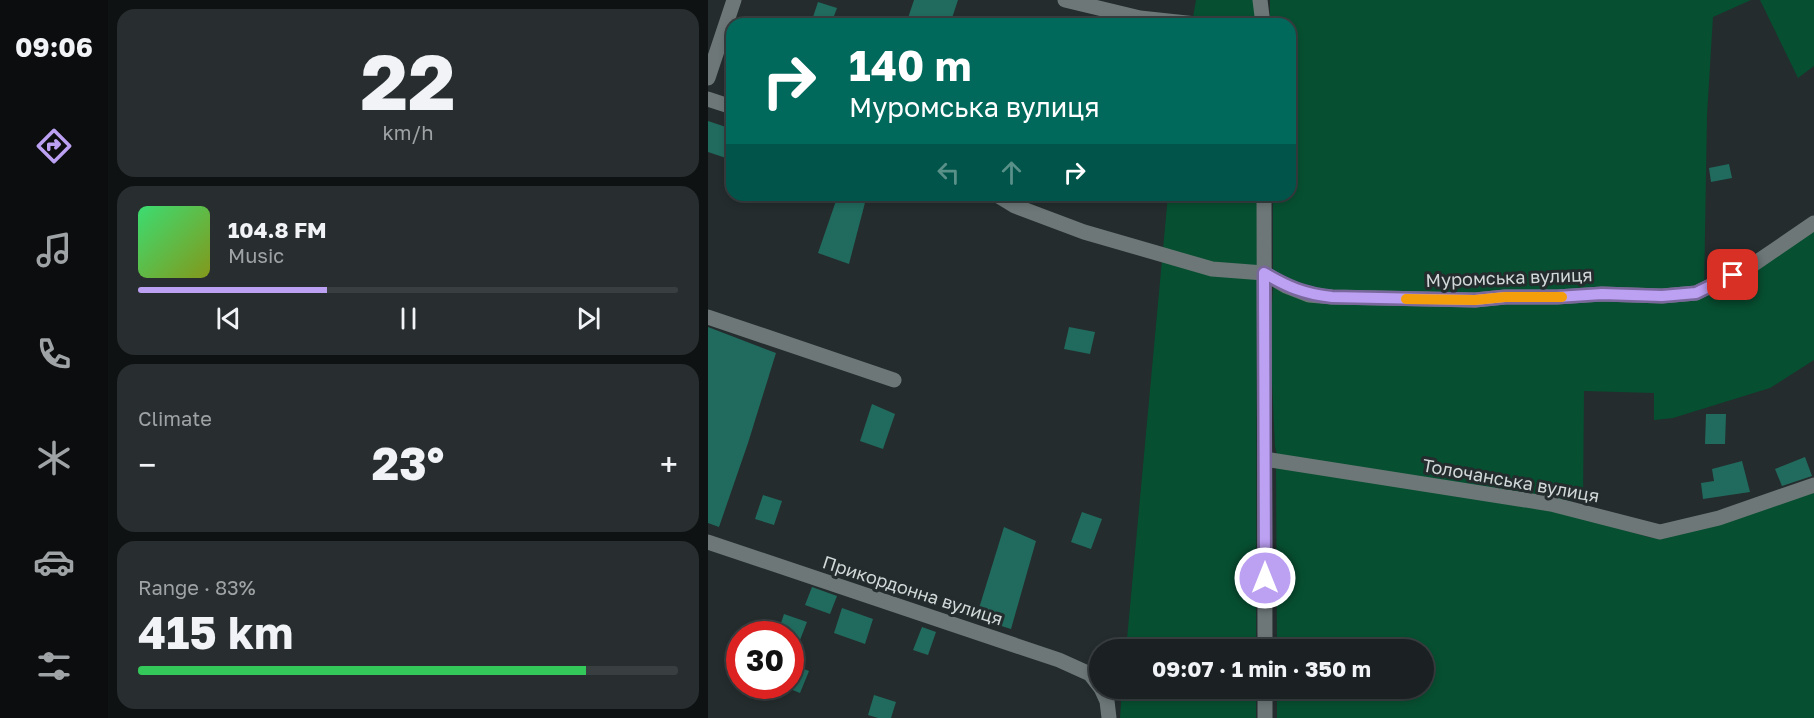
<!DOCTYPE html>
<meta charset="utf-8">
<style>
:root{--surface:#1b2122;--page:#282e2f;--text:#f1f3f6;--muted:#a0a3a5;--line:#393e40;--accent:#bca0f2}
body{margin:0;font-family:"Golos Text",sans-serif;background:var(--page);color:var(--text);height:100vh;display:flex;flex-direction:column;font-size:22px;white-space:nowrap}
*{box-sizing:border-box;margin:0}
p{font-size:20px;color:var(--muted)}
.icon{flex:none;width:33px;height:33px;fill:none;stroke:currentColor;stroke-width:2;stroke-linecap:round;stroke-linejoin:round}
.map{position:relative;flex:1;overflow:hidden}
.drawer{display:flex;flex-direction:column;gap:9px;padding:9px;background:#0f1213;width:600px}
.drawer>*{flex:none}
.hud{position:absolute;left:18px;top:18px;width:570px;height:183px;border-radius:18px;box-shadow:0 3px 9px #0003,0 0 0 2px var(--line);background:#00695c;color:#fff;overflow:hidden}
.speed{position:absolute;left:18px;top:621px;display:flex;gap:12px;font-size:30px;font-weight:700;text-align:center}
.speed>*{display:grid;place-content:center;width:78px;height:78px;border-radius:50%;background:var(--surface);box-shadow:0 3px 9px #0003,0 0 0 2px var(--line);line-height:1}
.speed .limit{border:9px solid #d22;background:#fff;color:#111}
.pin{position:absolute;display:grid;place-items:center;width:51px;height:51px;color:#fff;margin:-26px;border-radius:12px;box-shadow:0 3px 9px #0006}
.me{position:absolute;width:66px;margin:-33px;rotate:0deg;stroke-linejoin:round;filter:drop-shadow(0 0 4px #0008)}
.turn{display:flex;align-items:center;gap:21px;height:126px;padding:0 24px;font-size:27px}
.turn .icon{width:78px;height:78px;stroke-width:2.5}
.turn b{display:block;font-size:42px;line-height:51px}
.lanes{display:flex;align-items:center;height:57px;padding:0 24px;background:#0003;justify-content:center;gap:30px;direction:ltr}
.lanes .off{opacity:.35}
.big{font-size:45px;font-weight:700;line-height:1.1}
.drawer .card{flex:1;display:flex;flex-direction:column;justify-content:center;gap:9px;min-width:0;padding:0 21px;border-radius:18px;background:var(--page)}
.drawer .dial{align-items:center;gap:0}
.dial b{font-size:78px;line-height:1}
.song{display:flex;align-items:center;gap:18px}
.cover{width:72px;height:72px;border-radius:9px;background:linear-gradient(135deg,hsl(140 70% 55%),hsl(70 70% 35%))}
.played{height:6px;border-radius:3px;background:linear-gradient(90deg,var(--accent) 35%,var(--line) 35%)}
.keys{display:flex;justify-content:space-around;direction:ltr}
.heat{display:flex;justify-content:space-between;align-items:center;font-size:33px;direction:ltr}
.charge{height:9px;border-radius:4px;background:linear-gradient(90deg,#34c759 83%,var(--line) 0)}
.trip{position:absolute;left:381px;top:639px;width:345px;height:60px;border-radius:30px;background:var(--surface);box-shadow:0 3px 9px #0003,0 0 0 2px var(--line);font-weight:700;line-height:60px;text-align:center}
main{display:flex;flex:1;min-height:0}
.tabs{display:flex;flex-direction:column;width:108px;justify-content:space-around;align-items:center;background:#0b0d0e;color:var(--muted)}
.tabs .icon{width:42px;height:42px}
.tabs .selected{color:var(--accent)}
.tabs b{font-size:27px;color:var(--text)}
.map>svg:first-child{display:block}
.green{fill:#074f31}
.building{fill:#206b5e}
.lines{fill:none;stroke-linecap:round;stroke-linejoin:round}
.minor{stroke:#6d7777;stroke-width:15}
.route-casing{stroke:#7a689d;stroke-width:15}
.route{stroke:#bca0f2;stroke-width:10}
.slow{stroke:#f59e0b;stroke-width:10}
.labels{text-anchor:middle;dominant-baseline:central;stroke-width:6;stroke-linejoin:round;paint-order:stroke}
.street-label{font-size:18px;fill:#d2d8d8;stroke:#242c2d}
</style>
<main>
<nav class="tabs">
<b>09:06</b>
<svg class="icon selected" aria-label="directions" viewBox="0 0 24 24"><path d="M12 3l9 9-9 9-9-9zM9 14v-3h6M13 9l2 2-2 2"/></svg>
<svg class="icon" aria-label="music" viewBox="0 0 24 24"><path d="M9 18V5l10-2v13"/><circle cx="6" cy="18" r="3"/><circle cx="16" cy="16" r="3"/></svg>
<svg class="icon" aria-label="phone" viewBox="0 0 24 24"><path d="M5 4h4l2 5-3 2q2 4 5 5l2-3 5 2v4C11 20 4 13 5 4z"/></svg>
<svg class="icon" aria-label="climate" viewBox="0 0 24 24"><path d="M12 3v18M4 7l16 10M4 17L20 7"/></svg>
<svg class="icon" aria-label="car" viewBox="0 0 24 24"><path d="M5 17H2v-5l4-1 3-4h7l3 4 3 1v5h-3M9 17h6M6 11h13"/><circle cx="7" cy="17" r="2"/><circle cx="17" cy="17" r="2"/></svg>
<svg class="icon" aria-label="filters" viewBox="0 0 24 24"><path d="M4 7h16M4 17h16"/><circle cx="9" cy="7" r="2"/><circle cx="15" cy="17" r="2"/></svg>
</nav>
<section class="drawer">
<div class="card dial"><b>22</b><p>km/h</p></div>
<div class="card">
<div class="song"><i class="cover"></i><div><b>104.8 FM</b><p>Music</p></div></div>
<div class="played"></div>
<div class="keys"><svg class="icon" aria-label="previous" viewBox="0 0 24 24"><path d="M18 5L8 12l10 7zM5 5v14"/></svg><svg class="icon" aria-label="pause" viewBox="0 0 24 24"><path d="M8 5v14M16 5v14"/></svg><svg class="icon" aria-label="next" viewBox="0 0 24 24"><path d="M6 5l10 7-10 7zM19 5v14"/></svg></div>
</div>
<div class="card"><p>Climate</p>
<div class="heat"><a>−</a><b class="big">23°</b><a>+</a></div>
</div>
<div class="card"><p>Range · 83%</p><b class="big">415 km</b><div class="charge"></div></div>
</section>
<div class="map">
<svg width="1106" height="718" viewBox="0 0 1106 718">
<rect width="100%" height="100%" fill="#242c2d"/>
<!-- green -->
<g class="green">
<polygon points="488,0 546,0 550,24 484,24"/>
<polygon points="562,0 1043,0 1005,17 999,115 996,294 1106,231 1106,360 1062,388 965,418 946,420 946,393 876,391 875,501 843,499 569,454 567,447 562,338 565,288 565,195 582,195 582,24 562,24"/>
<polygon points="1052,0 1106,0 1106,66 1090,78"/>
<polygon points="460,195 549,195 548,649 418,650"/>
<polygon points="568,465 841,509 944,538 1106,491 1106,718 569,718 569,689 716,688 716,650 569,649"/>
<polygon points="414,689 548,689 548,718 412,718"/>
</g>
<!-- building -->
<g class="building">
<polygon points="206,0 250,0 242,24 198,24"/>
<polygon points="110,2 129,8 123,24 104,20"/>
<polygon points="0,121 24,129 24,151 21,159 0,152"/>
<polygon points="1021,164 1024,178 1003,182 1001,168"/>
<polygon points="130,195 159,195 141,264 110,253"/>
<polygon points="0,327 68,353 40,443 11,527 0,523"/>
<polygon points="361,327 387,332 382,354 356,349"/>
<polygon points="164,404 187,414 175,449 152,441"/>
<polygon points="998,414 1018,414 1017,444 997,444"/>
<polygon points="1097,457 1104,476 1074,486 1067,469"/>
<polygon points="1034,461 1042,492 995,499 993,483 1006,481 1004,469"/>
<polygon points="55,495 74,501 66,525 47,519"/>
<polygon points="374,512 394,519 383,549 363,542"/>
<polygon points="296,527 328,541 303,629 268,618"/>
<polygon points="104,587 129,596 122,614 97,605"/>
<polygon points="134,608 165,619 157,644 126,633"/>
<polygon points="76,614 99,622 92,640 82,637 82,634 70,632"/>
<polygon points="214,627 228,632 220,655 205,650"/>
<polygon points="86,665 101,671 92,693 82,689 82,675"/>
<polygon points="166,695 188,702 183,718 170,718 160,715"/>
</g>
<g class="lines">
<!-- minor -->
<g class="minor">
<polyline points="357,0 432,18 488,24"/>
<polyline points="552,0 555,24"/>
<polyline points="0,78 26,0"/>
<polyline points="0,99 24,107"/>
<polyline points="289,195 307,206 376,232 504,269 556,273 578,286 601,295 624,297 767,300 797,297 849,297 894,294 954,296 988,293 1043,266 1106,223"/>
<polyline points="556,195 557,650"/>
<polyline points="0,317 186,380"/>
<polyline points="557,459 843,504 952,532 1011,518 1106,485"/>
<polyline points="0,542 351,660 382,674 392,687"/>
<polyline points="393,688 399,701 401,718"/>
<polyline points="557,688 557,718"/>
</g>
</g>
<g class="lines">
<!-- route casing -->
<g class="route-casing">
<path id="route" d="M557 578 556 273C580 287 596 294 624 297L767 300 797 297H849L894 294 954 296 988 293 1025 275"/>
</g>
<!-- route -->
<use href="#route" class="route"/>
<!-- slow -->
<polyline class="slow" points="698,299 767,300 797,297 854,297"/>
</g>
<g class="labels">
<!-- street labels -->
<g class="street-label">
<text transform="translate(801 277) rotate(-2)">Муромська вулиця</text>
<text transform="translate(803 480) rotate(10)">Толочанська вулиця</text>
<text transform="translate(205 590) rotate(18)">Прикордонна вулиця</text>
</g>
</g>
</svg>
<div class="speed"><div class="limit">30</div></div>
<div class="pin" style="left:1025px;top:275px;background:#d93025"><svg class="icon" aria-label="arrive" viewBox="0 0 24 24"><path d="M6 21V4h12l-3 4 3 4H6"/></svg></div>
<svg class="me" style="left:557px;top:578px" viewBox="-20 -20 40 40"><circle r="17" fill="#bca0f2" stroke="#fff" stroke-width="3"/><path d="M0-11L8 9 0 5-8 9z" fill="#fff"/></svg>
<div class="trip">09:07 · 1 min · 350 m</div>
<div class="hud">
<div class="turn"><svg class="icon" aria-label="right" viewBox="0 0 24 24"><path d="M7 20v-9h11M14 6l5 5-5 5"/></svg><div><b>140 m</b>Муромська вулиця</div></div>
<div class="lanes"><svg class="icon off" aria-label="left" viewBox="0 0 24 24"><path d="M17 20v-9H6M10 6l-5 5 5 5"/></svg><svg class="icon off" aria-label="ahead" viewBox="0 0 24 24"><path d="M12 20V5M6 11l6-6 6 6"/></svg><svg class="icon" aria-label="right" viewBox="0 0 24 24"><path d="M7 20v-9h11M14 6l5 5-5 5"/></svg></div>
</div>
</div>
</main>
